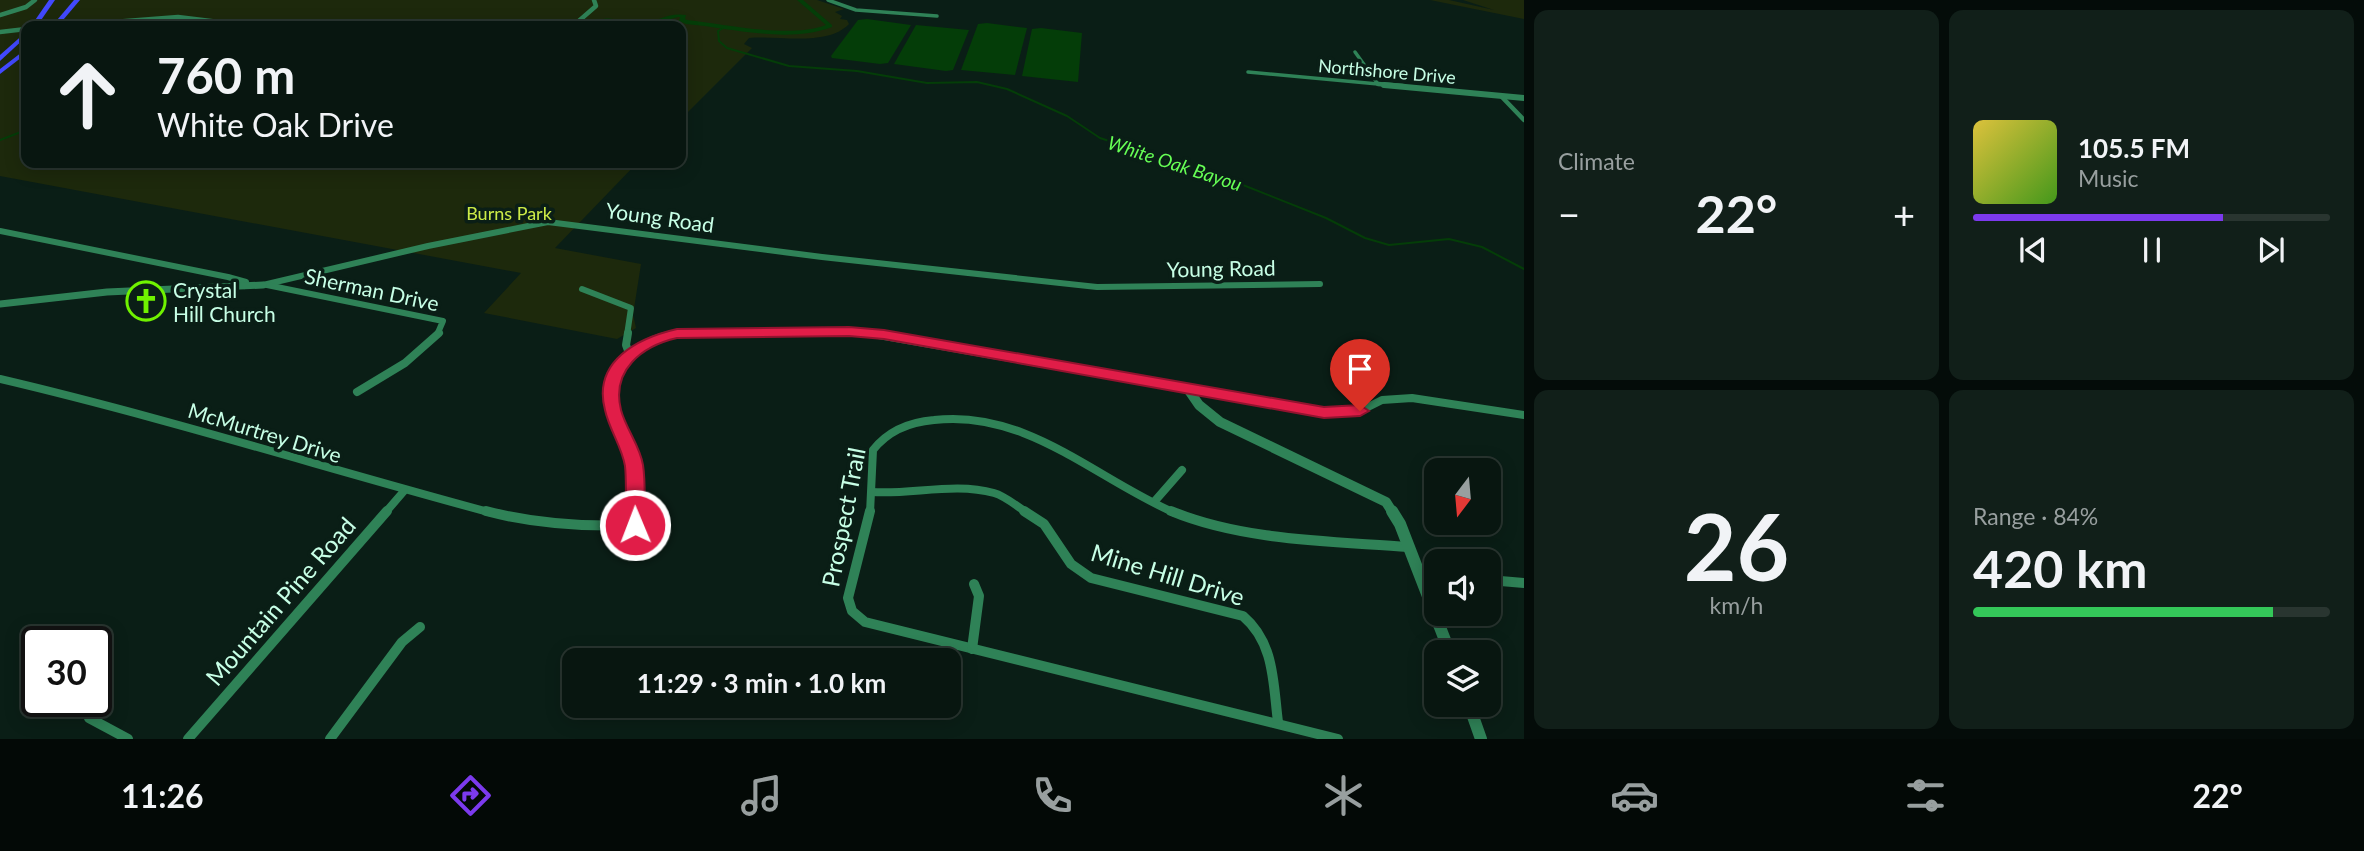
<!DOCTYPE html>
<meta charset="utf-8">
<style>
:root{--surface:#081610;--page:#111f19;--text:#f1f3f6;--muted:#989f9f;--line:#293530;--accent:#7c3aed}
body{margin:0;font-family:Lato,sans-serif;background:var(--page);color:var(--text);height:100vh;display:flex;flex-direction:column;font-size:26px;white-space:nowrap}
*{box-sizing:border-box;margin:0}
p{font-size:23px;color:var(--muted)}
.icon{flex:none;width:38px;height:38px;fill:none;stroke:currentColor;stroke-width:2;stroke-linecap:round;stroke-linejoin:round}
.map{position:relative;flex:1;overflow:hidden}
.drawer{display:flex;flex-direction:column;gap:10px;padding:10px;background:#040c09;width:840px}
.drawer>*{flex:none}
.guide{position:absolute;left:21px;top:21px;width:665px;height:147px;border-radius:14px;box-shadow:0 4px 18px #0003,0 0 0 2px var(--line);background:#081610;color:var(--text);overflow:hidden}
.needle{width:46px;rotate:196deg}
.tools{position:absolute;left:1424px;top:458px;display:grid;gap:14px}
.tools a{display:grid;place-items:center;width:77px;height:77px;border-radius:14px;background:var(--surface);box-shadow:0 4px 18px #0003,0 0 0 2px var(--line);font-size:35px}
.speed{position:absolute;left:21px;top:626px;display:flex;gap:14px;font-size:35px;font-weight:700;text-align:center}
.speed>*{display:grid;place-content:center;width:91px;height:91px;border-radius:50%;background:var(--surface);box-shadow:0 4px 18px #0003,0 0 0 2px var(--line);line-height:1}
.speed .limit{border:4px solid #111;border-radius:10px;background:#fff;color:#111}
.pin{position:absolute;display:grid;place-items:center;width:60px;height:60px;color:#fff;margin:-72px -30px;border-radius:50% 50% 50% 0;rotate:-45deg;box-shadow:0 0 7px #0007}
.pin .icon{rotate:45deg}
.me{position:absolute;width:77px;margin:-38px;rotate:359deg;stroke-linejoin:round;filter:drop-shadow(0 0 5px #0008)}
.turn{display:flex;align-items:center;gap:24px;height:147px;padding:0 21px;font-size:32px}
.turn .icon{width:91px;height:91px;stroke-width:2.5}
.turn b{display:block;font-size:49px;line-height:60px}
.big{font-size:52px;font-weight:700;line-height:1.1}
.drawer .widget{flex:1;display:flex;flex-direction:column;justify-content:center;gap:10px;min-width:0;padding:0 24px;border-radius:14px;background:var(--page)}
.drawer .dial{align-items:center;gap:0}
.dial b{font-size:91px;line-height:1}
.song{display:flex;align-items:center;gap:21px}
.cover{width:84px;height:84px;border-radius:10px;background:linear-gradient(135deg,hsl(50 70% 55%),hsl(100 70% 35%))}
.played{height:7px;border-radius:4px;background:linear-gradient(90deg,var(--accent) 70%,var(--line) 70%)}
.keys{display:flex;justify-content:space-around;direction:ltr}
.heat{display:flex;justify-content:space-between;align-items:center;font-size:38px;direction:ltr}
.charge{height:10px;border-radius:5px;background:linear-gradient(90deg,#34c759 84%,var(--line) 0)}
.drawer .tiles{flex:1;display:grid;gap:10px;grid-template-columns:repeat(2,1fr)}
.trip{position:absolute;left:562px;top:648px;width:399px;height:70px;border-radius:14px;background:var(--surface);box-shadow:0 4px 18px #0003,0 0 0 2px var(--line);font-weight:700;line-height:70px;text-align:center}
.menu{display:flex;height:112px;justify-content:space-around;align-items:center;background:#030906;color:var(--muted)}
.menu .icon{width:49px;height:49px}
.menu .current{color:var(--accent)}
.menu b{font-size:32px;color:var(--text)}
main{display:flex;flex:1;min-height:0}
.map>svg:first-child{display:block}
.green{fill:#1d290c}
.water{fill:#043d08}
.lines{fill:none;stroke-linecap:round;stroke-linejoin:round}
.stream{stroke:#043d08;stroke-width:2}
.river{fill:#043d08;fill-rule:evenodd}
.minor-far4{stroke:#2f8257;stroke-width:3.5}
.minor-far3{stroke:#2f8257;stroke-width:4.5}
.minor-far2{stroke:#2f8257;stroke-width:6}
.minor-far1{stroke:#2f8257;stroke-width:8}
.minor{stroke:#2f8257;stroke-width:10}
.tertiary-far4{stroke:#2f8257;stroke-width:4.5}
.tertiary-far3{stroke:#2f8257;stroke-width:6}
.tertiary-far2{stroke:#2f8257;stroke-width:7}
.tertiary-far1{stroke:#2f8257;stroke-width:10}
.tertiary{stroke:#2f8257;stroke-width:12}
.motorway{fill:#4249ff;fill-rule:evenodd}
.route{fill:#e11d48;stroke:#92132f;stroke-width:2}
.labels{text-anchor:middle;dominant-baseline:central;stroke-width:7;stroke-linejoin:round;paint-order:stroke}
.far-street-label{font-size:18px;fill:#c7ffe6;stroke:#0a1e16}
.far-park-label{font-size:18px;fill:#cceb47;stroke:#0a1e16}
.far-water-label{font-size:19px;font-style:italic;fill:#6f5;stroke:#0a1e16}
.street-label{font-size:21px;fill:#c7ffe6;stroke:#0a1e16}
.poi-label{font-size:21px;fill:#c7ffe6;stroke:#0a1e16;text-anchor:start}
.near-street-label{font-size:24px;fill:#c7ffe6;stroke:#0a1e16}
</style>
<main>
<div class="map">
<svg width="1524" height="739" viewBox="0 0 1524 739">
<rect width="100%" height="100%" fill="#0a1e16"/>
<!-- green -->
<g class="green">
<path d="M0 0H817L844 9 835 12 842 16 840 19 847 20 849 24C827 47 779 35 749 38L744 44 752 48 681 119V26H26V163H637L555 248 641 264 633 315 636 328 617 339 484 313 521 273 0 176Z"/>
<polygon points="1430,0 1449,0 1494,10 1463,0 1524,0 1524,19"/>
</g>
<!-- water -->
<g class="water">
<polygon points="867,19 911,25 888,63 880,64 832,58 831,56 858,20"/>
<polygon points="987,23 1027,28 1015,75 961,70 978,24"/>
<polygon points="916,25 969,30 953,70 946,71 894,64"/>
<polygon points="1041,28 1082,33 1078,82 1022,76 1032,29"/>
</g>
<g class="lines">
<!-- stream -->
<g class="stream">
<polyline points="725,27 718,31 719,41 727,48 789,66 857,71 927,83 977,82 1007,89 1067,116 1100,138 1238,183 1326,218 1365,238 1389,245 1449,239 1482,247 1524,269"/>
<polyline points="0,140 26,130"/>
</g>
<!-- river -->
<path class="river" d="M797 0H803L832 25V27C787 44 732 28 686 24L679 21 680 17H678L646 26H626L611 21 598 26H591C611 10 617 25 638 24 655 23 668 12 686 15L685 19 687 20C726 24 789 39 826 25Z"/>
<!-- minor-far4 -->
<g class="minor-far4">
<polyline points="828,0 856,10 937,16"/>
<polyline points="1355,52 1378,84"/>
<polyline points="1248,72 1378,84"/>
</g>
<!-- minor-far3 -->
<polyline class="minor-far3" points="1501,96 1524,120"/>
<!-- minor-far2 -->
<g class="minor-far2">
<polyline points="0,231 228,277 246,282 244,286"/>
<polyline points="263,285 428,246 548,222 822,257 1097,287 1320,284"/>
<polyline points="267,285 443,321 437,335"/>
<polyline points="582,289 631,308 627,335"/>
<polyline points="672,335 849,331 883,335"/>
</g>
<!-- minor-far1 -->
<g class="minor-far1">
<polyline points="628,333 626,345 629,353"/>
<polyline points="867,333 1324,413 1360,411 1382,400 1412,398 1524,415"/>
<path d="M0 379C166 418 328 469 492 513"/>
<polyline points="357,392 405,363 439,333"/>
<path d="M872 492C911 495 955 482 994 493 1005 496 1017 506 1027 513"/>
<polyline points="1154,502 1182,470"/>
<polyline points="385,513 404,491"/>
<path d="M636 513C637 491 637 469 630 448 625 435 616 423 613 408 605 369 637 340 674 334 692 332 711 333 729 333"/>
<path d="M870 513 873 450C888 431 910 422 934 420 1026 409 1096 479 1175 513"/>
</g>
<!-- minor -->
<g class="minor">
<path d="M486 511C535 524 584 527 635 525L636 511"/>
<polyline points="870,511 848,598 852,611 865,622 1338,739"/>
<path d="M1024 511 1044 524 1071 564 1091 578 1243 616C1275 643 1273 684 1278 722"/>
<path d="M1171 511C1243 541 1331 541 1408 547"/>
<polyline points="1419,571 1437,574"/>
<polyline points="1489,580 1524,583"/>
<polyline points="972,649 979,596 974,584"/>
<polyline points="89,718 128,739"/>
<polyline points="188,739 387,511"/>
<polyline points="330,739 402,642 420,627"/>
</g>
<!-- tertiary-far4 -->
<g class="tertiary-far4">
<polyline points="0,15 26,7 35,0"/>
<polyline points="61,26 178,17 252,26"/>
<polyline points="573,26 596,6 594,0"/>
<polyline points="0,32 26,29"/>
<polyline points="1378,84 1403,86"/>
</g>
<!-- tertiary-far3 -->
<polyline class="tertiary-far3" points="1384,85 1524,98"/>
<!-- tertiary-far2 -->
<polyline class="tertiary-far2" points="0,304 107,292 263,285"/>
<!-- tertiary-far1 -->
<polyline class="tertiary-far1" points="1188,389 1199,405 1220,422 1386,502 1393,513"/>
<!-- tertiary -->
<g class="tertiary">
<polyline points="1392,511 1400,524 1450,653"/>
<polyline points="1469,705 1481,739"/>
</g>
<!-- motorway -->
<g class="motorway">
<polygon points="49,0 55,0 37,26 31,26"/>
<polygon points="74,0 80,0 58,26 52,26"/>
<polygon points="26,32 26,37 0,61 0,55"/>
<polygon points="26,49 26,54 0,74 0,69"/>
</g>
</g>
<!-- route -->
<path class="route" d="M849 327 884 330 1324 407 1360 405 1369 411 1360 416 1324 418 884 339 849 336 677 338C642 346 611 370 621 410 626 429 640 446 643 465 646 484 644 506 645 525L642 530 635 532 629 530 626 525C625 506 627 485 625 466 622 447 609 429 605 410 592 361 638 338 677 329Z"/>
<!-- icons -->
<defs>
<g id="church-ring" transform="scale(2.0125)"><circle r="9.5" fill="#0a1e16" stroke="#70f200" stroke-width="1.5"/><path d="M-1.2-6h2.4v3.5h3.3v2.4h-3.3V6h-2.4V-.1h-3.3v-2.4h3.3Z" fill="#70f200"/></g>
</defs>
<g fill-rule="evenodd">
<use href="#church-ring" x="146" y="301"/>
</g>
<g class="labels">
<!-- far-street labels -->
<g class="far-street-label">
<text transform="translate(1387 71) rotate(5)">Northshore Drive</text>
</g>
<!-- far-park labels -->
<g class="far-park-label">
<text x="509" y="213">Burns Park</text>
</g>
<!-- far-water labels -->
<g class="far-water-label">
<text transform="translate(1175 163) rotate(18)">White Oak Bayou</text>
</g>
<!-- street labels -->
<g class="street-label">
<text transform="translate(660 217) rotate(8)">Young Road</text>
<text transform="translate(1221 268) rotate(-1)">Young Road</text>
<text transform="translate(372 289) rotate(12)">Sherman Drive</text>
<text transform="translate(265 432) rotate(17)">McMurtrey Drive</text>
</g>
<!-- poi labels -->
<g class="poi-label">
<text x="173" y="289">Crystal<tspan x="173" dy="24">Hill Church</tspan></text>
</g>
<!-- near-street labels -->
<g class="near-street-label">
<text transform="translate(843 517) rotate(-79)">Prospect Trail</text>
<text transform="translate(1168 574) rotate(17)">Mine Hill Drive</text>
<text transform="translate(280 601) rotate(-49)">Mountain Pine Road</text>
</g>
</g>
</svg>
<div class="tools">
<a><svg class="needle" viewBox="-14 -14 28 28"><path d="M0-13l5 13h-10z" fill="#e53935"/><path d="M0 13l5-13h-10z" fill="#989f9f"/></svg></a>
<a><svg class="icon" aria-label="sound" viewBox="0 0 24 24"><path d="M4 9h4l5-4v14l-5-4H4zM17 9q2 3 0 6"/></svg></a>
<a><svg class="icon" aria-label="layers" viewBox="0 0 24 24"><path d="M12 4l9 5-9 5-9-5zM3 14l9 5 9-5"/></svg></a>
</div>
<div class="speed"><div class="limit">30</div></div>
<div class="pin" style="left:1360px;top:411px;background:#d93025"><svg class="icon" aria-label="arrive" viewBox="0 0 24 24"><path d="M6 21V4h12l-3 4 3 4H6"/></svg></div>
<svg class="me" style="left:635px;top:525px" viewBox="-20 -20 40 40"><circle r="17" fill="#e11d48" stroke="#fff" stroke-width="3"/><path d="M0-11L8 9 0 5-8 9z" fill="#fff"/></svg>
<div class="trip">11:29 · 3 min · 1.0 km</div>
<div class="guide">
<div class="turn"><svg class="icon" aria-label="ahead" viewBox="0 0 24 24"><path d="M12 20V5M6 11l6-6 6 6"/></svg><div><b>760 m</b>White Oak Drive</div></div>
</div>
</div>
<section class="drawer">
<div class="tiles">
<div class="widget"><p>Climate</p>
<div class="heat"><a>−</a><b class="big">22°</b><a>+</a></div>
</div>
<div class="widget">
<div class="song"><i class="cover"></i><div><b>105.5 FM</b><p>Music</p></div></div>
<div class="played"></div>
<div class="keys"><svg class="icon" aria-label="previous" viewBox="0 0 24 24"><path d="M18 5L8 12l10 7zM5 5v14"/></svg><svg class="icon" aria-label="pause" viewBox="0 0 24 24"><path d="M8 5v14M16 5v14"/></svg><svg class="icon" aria-label="next" viewBox="0 0 24 24"><path d="M6 5l10 7-10 7zM19 5v14"/></svg></div>
</div>
<div class="widget dial"><b>26</b><p>km/h</p></div>
<div class="widget"><p>Range · 84%</p><b class="big">420 km</b><div class="charge"></div></div>
</div>
</section>
</main>
<nav class="menu">
<b>11:26</b>
<svg class="icon current" aria-label="directions" viewBox="0 0 24 24"><path d="M12 3l9 9-9 9-9-9zM9 14v-3h6M13 9l2 2-2 2"/></svg>
<svg class="icon" aria-label="music" viewBox="0 0 24 24"><path d="M9 18V5l10-2v13"/><circle cx="6" cy="18" r="3"/><circle cx="16" cy="16" r="3"/></svg>
<svg class="icon" aria-label="phone" viewBox="0 0 24 24"><path d="M5 4h4l2 5-3 2q2 4 5 5l2-3 5 2v4C11 20 4 13 5 4z"/></svg>
<svg class="icon" aria-label="climate" viewBox="0 0 24 24"><path d="M12 3v18M4 7l16 10M4 17L20 7"/></svg>
<svg class="icon" aria-label="car" viewBox="0 0 24 24"><path d="M5 17H2v-5l4-1 3-4h7l3 4 3 1v5h-3M9 17h6M6 11h13"/><circle cx="7" cy="17" r="2"/><circle cx="17" cy="17" r="2"/></svg>
<svg class="icon" aria-label="filters" viewBox="0 0 24 24"><path d="M4 7h16M4 17h16"/><circle cx="9" cy="7" r="2"/><circle cx="15" cy="17" r="2"/></svg>
<b>22°</b>
</nav>
